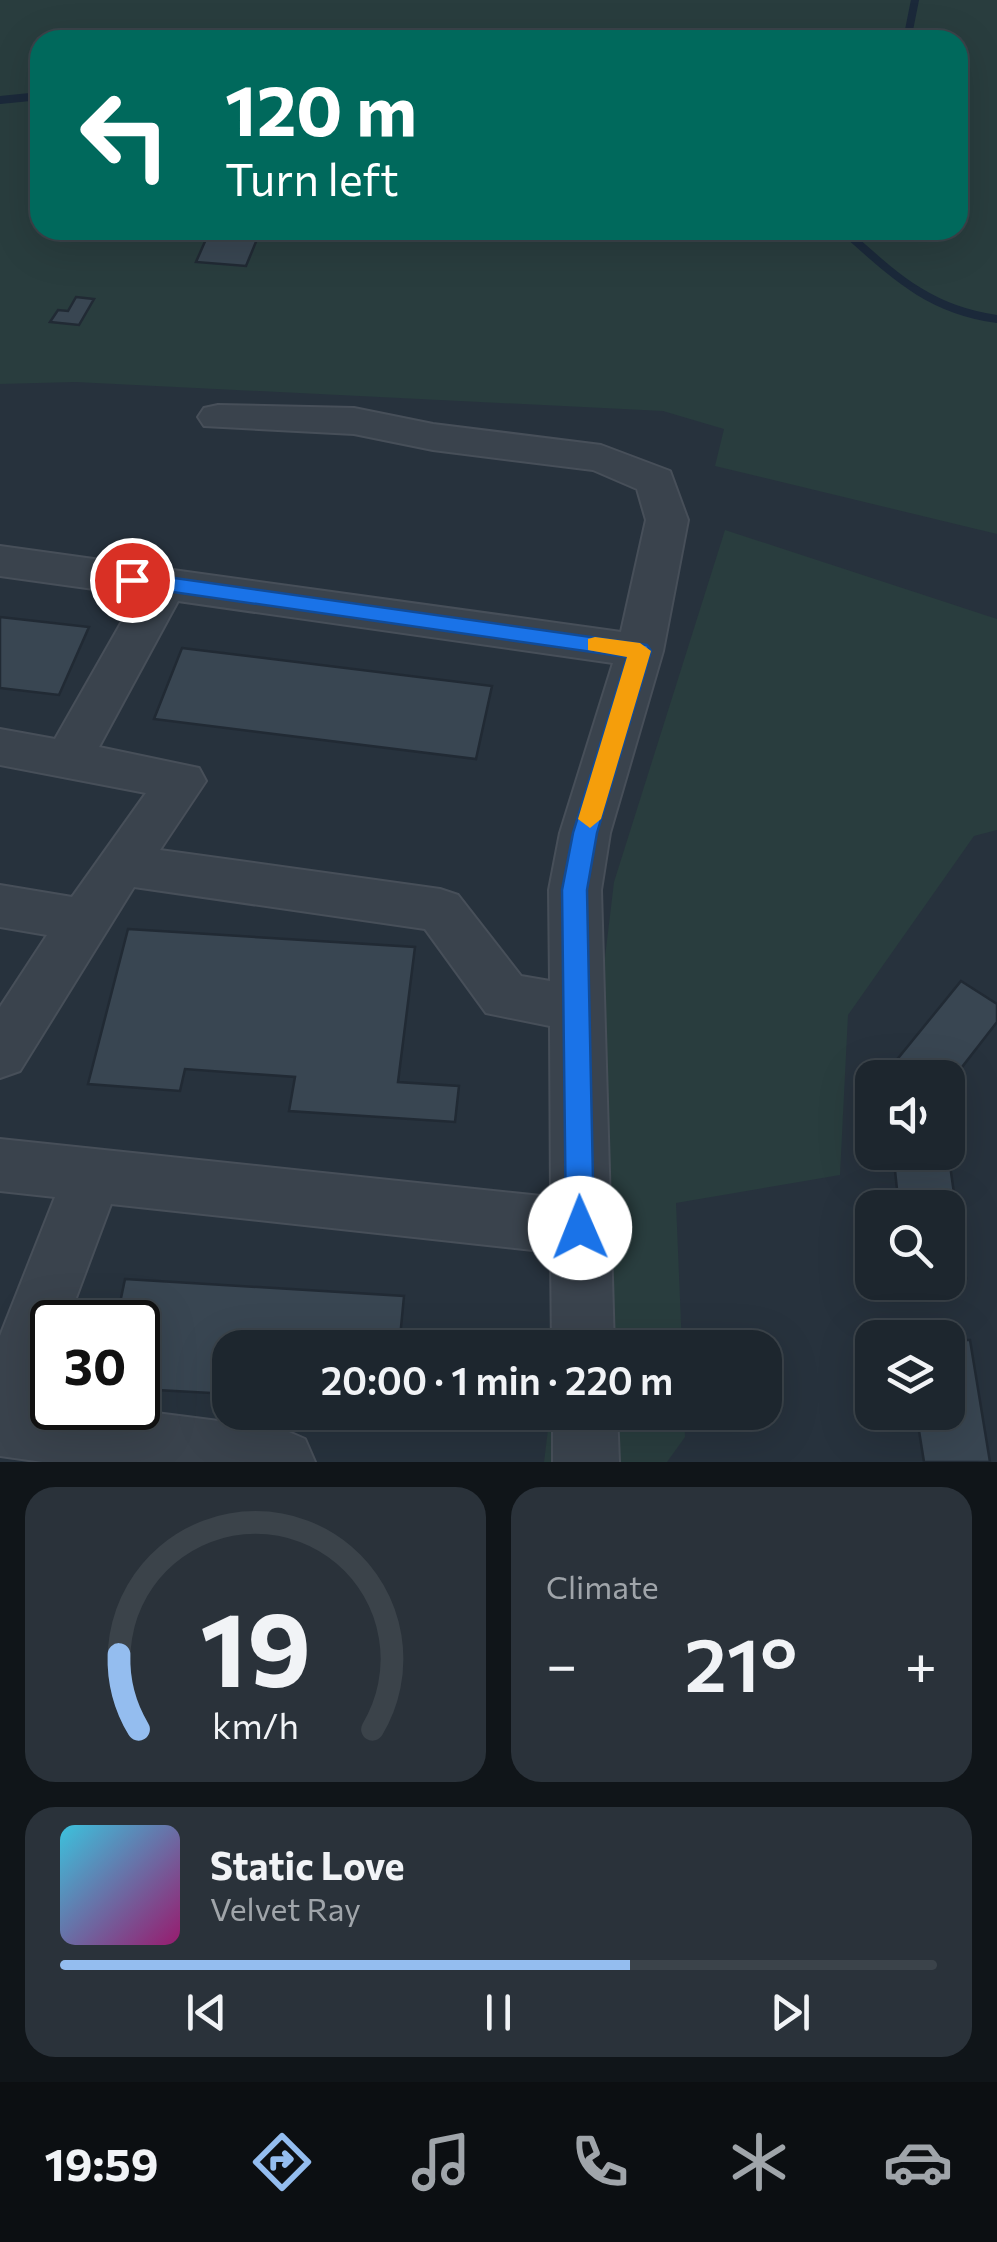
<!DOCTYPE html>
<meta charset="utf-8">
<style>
:root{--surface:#1d262e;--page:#2a323a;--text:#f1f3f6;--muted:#a0a5aa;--line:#3b434a;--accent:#94bdef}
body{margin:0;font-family:Commissioner,sans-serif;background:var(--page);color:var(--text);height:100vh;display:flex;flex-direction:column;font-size:38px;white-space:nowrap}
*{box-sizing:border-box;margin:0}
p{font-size:32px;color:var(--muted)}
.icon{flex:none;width:55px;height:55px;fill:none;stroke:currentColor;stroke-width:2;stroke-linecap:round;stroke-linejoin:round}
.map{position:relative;height:1462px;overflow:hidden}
.sheet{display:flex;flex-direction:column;gap:25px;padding:25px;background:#101519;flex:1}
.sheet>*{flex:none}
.hud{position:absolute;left:30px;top:30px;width:938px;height:210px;border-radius:30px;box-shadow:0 10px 40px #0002,0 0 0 2px var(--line);background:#00695c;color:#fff;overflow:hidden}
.controls{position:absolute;left:855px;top:1060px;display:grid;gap:20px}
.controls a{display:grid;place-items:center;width:110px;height:110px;border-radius:20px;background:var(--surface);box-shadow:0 10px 40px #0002,0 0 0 2px var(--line);font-size:50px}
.speed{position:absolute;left:30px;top:1300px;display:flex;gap:20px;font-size:50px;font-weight:700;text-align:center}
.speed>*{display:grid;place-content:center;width:130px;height:130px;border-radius:50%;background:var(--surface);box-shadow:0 10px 40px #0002,0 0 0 2px var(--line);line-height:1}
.speed .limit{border:5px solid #111;border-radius:15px;background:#fff;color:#111}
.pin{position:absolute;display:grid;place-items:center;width:85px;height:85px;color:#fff;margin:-42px;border:5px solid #fff;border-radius:50%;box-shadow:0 2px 10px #0007}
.me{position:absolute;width:110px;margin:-55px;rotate:359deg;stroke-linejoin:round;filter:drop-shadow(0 0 8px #0008)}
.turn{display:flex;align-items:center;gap:35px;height:210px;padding:0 30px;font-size:45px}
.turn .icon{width:130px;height:130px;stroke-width:2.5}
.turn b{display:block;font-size:70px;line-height:85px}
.big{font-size:75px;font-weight:600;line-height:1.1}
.sheet .card{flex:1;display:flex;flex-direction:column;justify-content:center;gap:15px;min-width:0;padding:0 35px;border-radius:30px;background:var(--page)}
.sheet .dial{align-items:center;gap:0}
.dial svg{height:260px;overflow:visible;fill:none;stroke:var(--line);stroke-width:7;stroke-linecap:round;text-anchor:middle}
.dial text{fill:var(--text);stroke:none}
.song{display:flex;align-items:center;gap:30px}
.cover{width:120px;height:120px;border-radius:15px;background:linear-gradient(135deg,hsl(190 70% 55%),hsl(320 70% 35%))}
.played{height:10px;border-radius:5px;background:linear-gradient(90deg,var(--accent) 65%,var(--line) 65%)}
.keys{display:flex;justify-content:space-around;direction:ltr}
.heat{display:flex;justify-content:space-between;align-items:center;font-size:55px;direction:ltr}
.sheet .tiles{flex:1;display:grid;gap:25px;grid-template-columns:1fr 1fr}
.card:last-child{grid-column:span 2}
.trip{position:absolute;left:212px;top:1330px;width:570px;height:100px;border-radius:30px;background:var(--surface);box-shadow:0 10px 40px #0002,0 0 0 2px var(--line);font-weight:600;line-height:100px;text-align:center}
.menu{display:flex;height:160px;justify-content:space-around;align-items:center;background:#0c0f12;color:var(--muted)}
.menu .icon{width:70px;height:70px}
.menu .selected{color:var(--accent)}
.menu b{font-size:45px;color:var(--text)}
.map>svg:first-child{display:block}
.green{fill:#293d3e;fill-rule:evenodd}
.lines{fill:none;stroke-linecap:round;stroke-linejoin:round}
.stream{stroke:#1b293a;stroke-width:8}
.building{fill:#394652;stroke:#212a34;stroke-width:2.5}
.minor-casing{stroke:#474f59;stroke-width:4}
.minor{fill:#3a434d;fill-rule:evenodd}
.route{fill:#1a73e8;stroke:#114b97;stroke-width:2.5}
.slow{fill:#f59e0b}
</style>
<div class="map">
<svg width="997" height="1462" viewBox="0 0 997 1462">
<rect width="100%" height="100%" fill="#27323d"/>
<!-- green -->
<g class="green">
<path d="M0 0H997V534L715 466 724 429 663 411 75 382 0 384ZM40 40H958V230H40Z"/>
<polygon points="725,530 997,619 997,830 974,836 848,1015 840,1175 676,1203 682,1347 558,1348 614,882"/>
<polygon points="550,1413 684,1413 685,1437 667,1462 544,1462"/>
</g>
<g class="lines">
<!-- stream -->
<g class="stream">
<polyline points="907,40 915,0"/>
<polyline points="0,100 40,96"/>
<path d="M843 230C893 274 928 310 997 319"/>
</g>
</g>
<!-- building -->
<g class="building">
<polygon points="210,230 260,232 246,266 196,262"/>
<polygon points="76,297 94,299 79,325 50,322 58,310 68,311"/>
<polygon points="0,617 89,627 59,695 0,688"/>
<polygon points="182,648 492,686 476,759 154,719"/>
<polygon points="128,929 415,947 398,1082 459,1086 455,1122 289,1111 295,1077 185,1069 180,1091 88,1084"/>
<polygon points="961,981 997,1004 997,1022 948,1085 948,1078 919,1078 895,1062"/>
<polygon points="948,1151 966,1278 948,1277 948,1208 899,1208 893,1152"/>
<polygon points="125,1279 404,1296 399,1348 230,1348 230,1394 138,1389 138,1322 116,1322"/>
<polygon points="948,1340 970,1340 990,1462 924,1462 916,1412 948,1412"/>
</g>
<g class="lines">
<!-- minor casing -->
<g class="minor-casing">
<g id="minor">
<path d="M218 405 354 408 433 424 601 445 670 471 688 520 663 651 610 833 601 890 614 1348H552L551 1252 111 1204 67 1322H52V1362L39 1397 52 1399V1408H117L282 1429 305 1439 315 1462H43L0 1456V1336L55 1197 0 1191V1139L551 1197 550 1026 486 1013 425 929 134 887 20 1071 0 1078V1007L47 935 0 927V885L72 897 146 793 0 765V729L55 739 137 595 0 576V546L621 632 646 520 637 489 593 470 433 450 354 434 204 426 198 417 204 408ZM178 601 613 663 560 833 549 890 550 981 521 976 458 895 440 889 160 850 206 781 199 768 99 747Z"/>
<polygon points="553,1412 617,1412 619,1462 553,1462"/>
</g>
</g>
<!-- minor -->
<use href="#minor" class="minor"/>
</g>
<!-- route -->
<polygon class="route" points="132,572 647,645 651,651 597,833 587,890 594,1228 590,1238 580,1242 570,1238 566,1228 562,890 573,833 627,657 124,585 124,574"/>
<!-- slow -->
<polygon class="slow" points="595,637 640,643 651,651 601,819 590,828 578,819 627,657 588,650 588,639"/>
</svg>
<div class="controls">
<a><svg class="icon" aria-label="sound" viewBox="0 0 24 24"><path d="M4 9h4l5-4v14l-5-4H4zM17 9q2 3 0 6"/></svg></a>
<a><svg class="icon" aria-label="search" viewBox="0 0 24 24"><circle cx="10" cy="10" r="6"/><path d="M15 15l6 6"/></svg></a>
<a><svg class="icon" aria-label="layers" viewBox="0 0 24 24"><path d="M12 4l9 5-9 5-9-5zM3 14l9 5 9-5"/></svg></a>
</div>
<div class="speed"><div class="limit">30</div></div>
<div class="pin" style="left:132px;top:580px;background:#d93025"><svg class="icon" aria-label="arrive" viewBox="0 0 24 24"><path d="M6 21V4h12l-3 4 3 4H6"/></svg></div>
<svg class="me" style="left:580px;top:1228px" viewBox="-20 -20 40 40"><circle r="19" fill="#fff"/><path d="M0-13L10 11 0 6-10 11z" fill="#1a73e8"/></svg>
<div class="trip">20:00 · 1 min · 220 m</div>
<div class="hud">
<div class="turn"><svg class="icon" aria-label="left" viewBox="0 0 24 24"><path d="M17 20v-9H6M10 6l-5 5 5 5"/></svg><div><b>120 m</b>Turn left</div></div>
</div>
</div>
<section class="sheet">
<div class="tiles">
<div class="card dial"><svg viewBox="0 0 100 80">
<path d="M14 69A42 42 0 1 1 86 69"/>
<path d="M14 69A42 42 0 0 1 8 46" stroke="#94bdef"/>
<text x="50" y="56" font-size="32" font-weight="700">19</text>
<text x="50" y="72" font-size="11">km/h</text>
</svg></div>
<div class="card"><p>Climate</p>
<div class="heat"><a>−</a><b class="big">21°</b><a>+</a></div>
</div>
<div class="card">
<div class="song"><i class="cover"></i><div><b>Static Love</b><p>Velvet Ray</p></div></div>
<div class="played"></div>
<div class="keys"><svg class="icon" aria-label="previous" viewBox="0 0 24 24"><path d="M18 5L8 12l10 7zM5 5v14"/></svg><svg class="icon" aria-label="pause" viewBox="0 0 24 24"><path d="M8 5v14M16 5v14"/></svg><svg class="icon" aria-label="next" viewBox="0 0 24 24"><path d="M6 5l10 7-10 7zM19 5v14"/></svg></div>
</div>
</div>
</section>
<nav class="menu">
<b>19:59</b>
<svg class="icon selected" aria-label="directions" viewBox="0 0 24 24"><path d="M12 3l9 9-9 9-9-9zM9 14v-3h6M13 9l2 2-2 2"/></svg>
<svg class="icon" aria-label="music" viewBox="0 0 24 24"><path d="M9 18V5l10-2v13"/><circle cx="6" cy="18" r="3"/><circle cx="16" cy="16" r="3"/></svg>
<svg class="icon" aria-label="phone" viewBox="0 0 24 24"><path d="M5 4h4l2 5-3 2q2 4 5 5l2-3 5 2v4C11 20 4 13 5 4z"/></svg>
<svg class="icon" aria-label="climate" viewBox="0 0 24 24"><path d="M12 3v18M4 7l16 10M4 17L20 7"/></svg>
<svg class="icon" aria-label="car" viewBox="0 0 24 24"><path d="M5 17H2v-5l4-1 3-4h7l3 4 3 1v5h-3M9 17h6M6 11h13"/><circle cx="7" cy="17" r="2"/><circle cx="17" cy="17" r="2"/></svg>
</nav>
